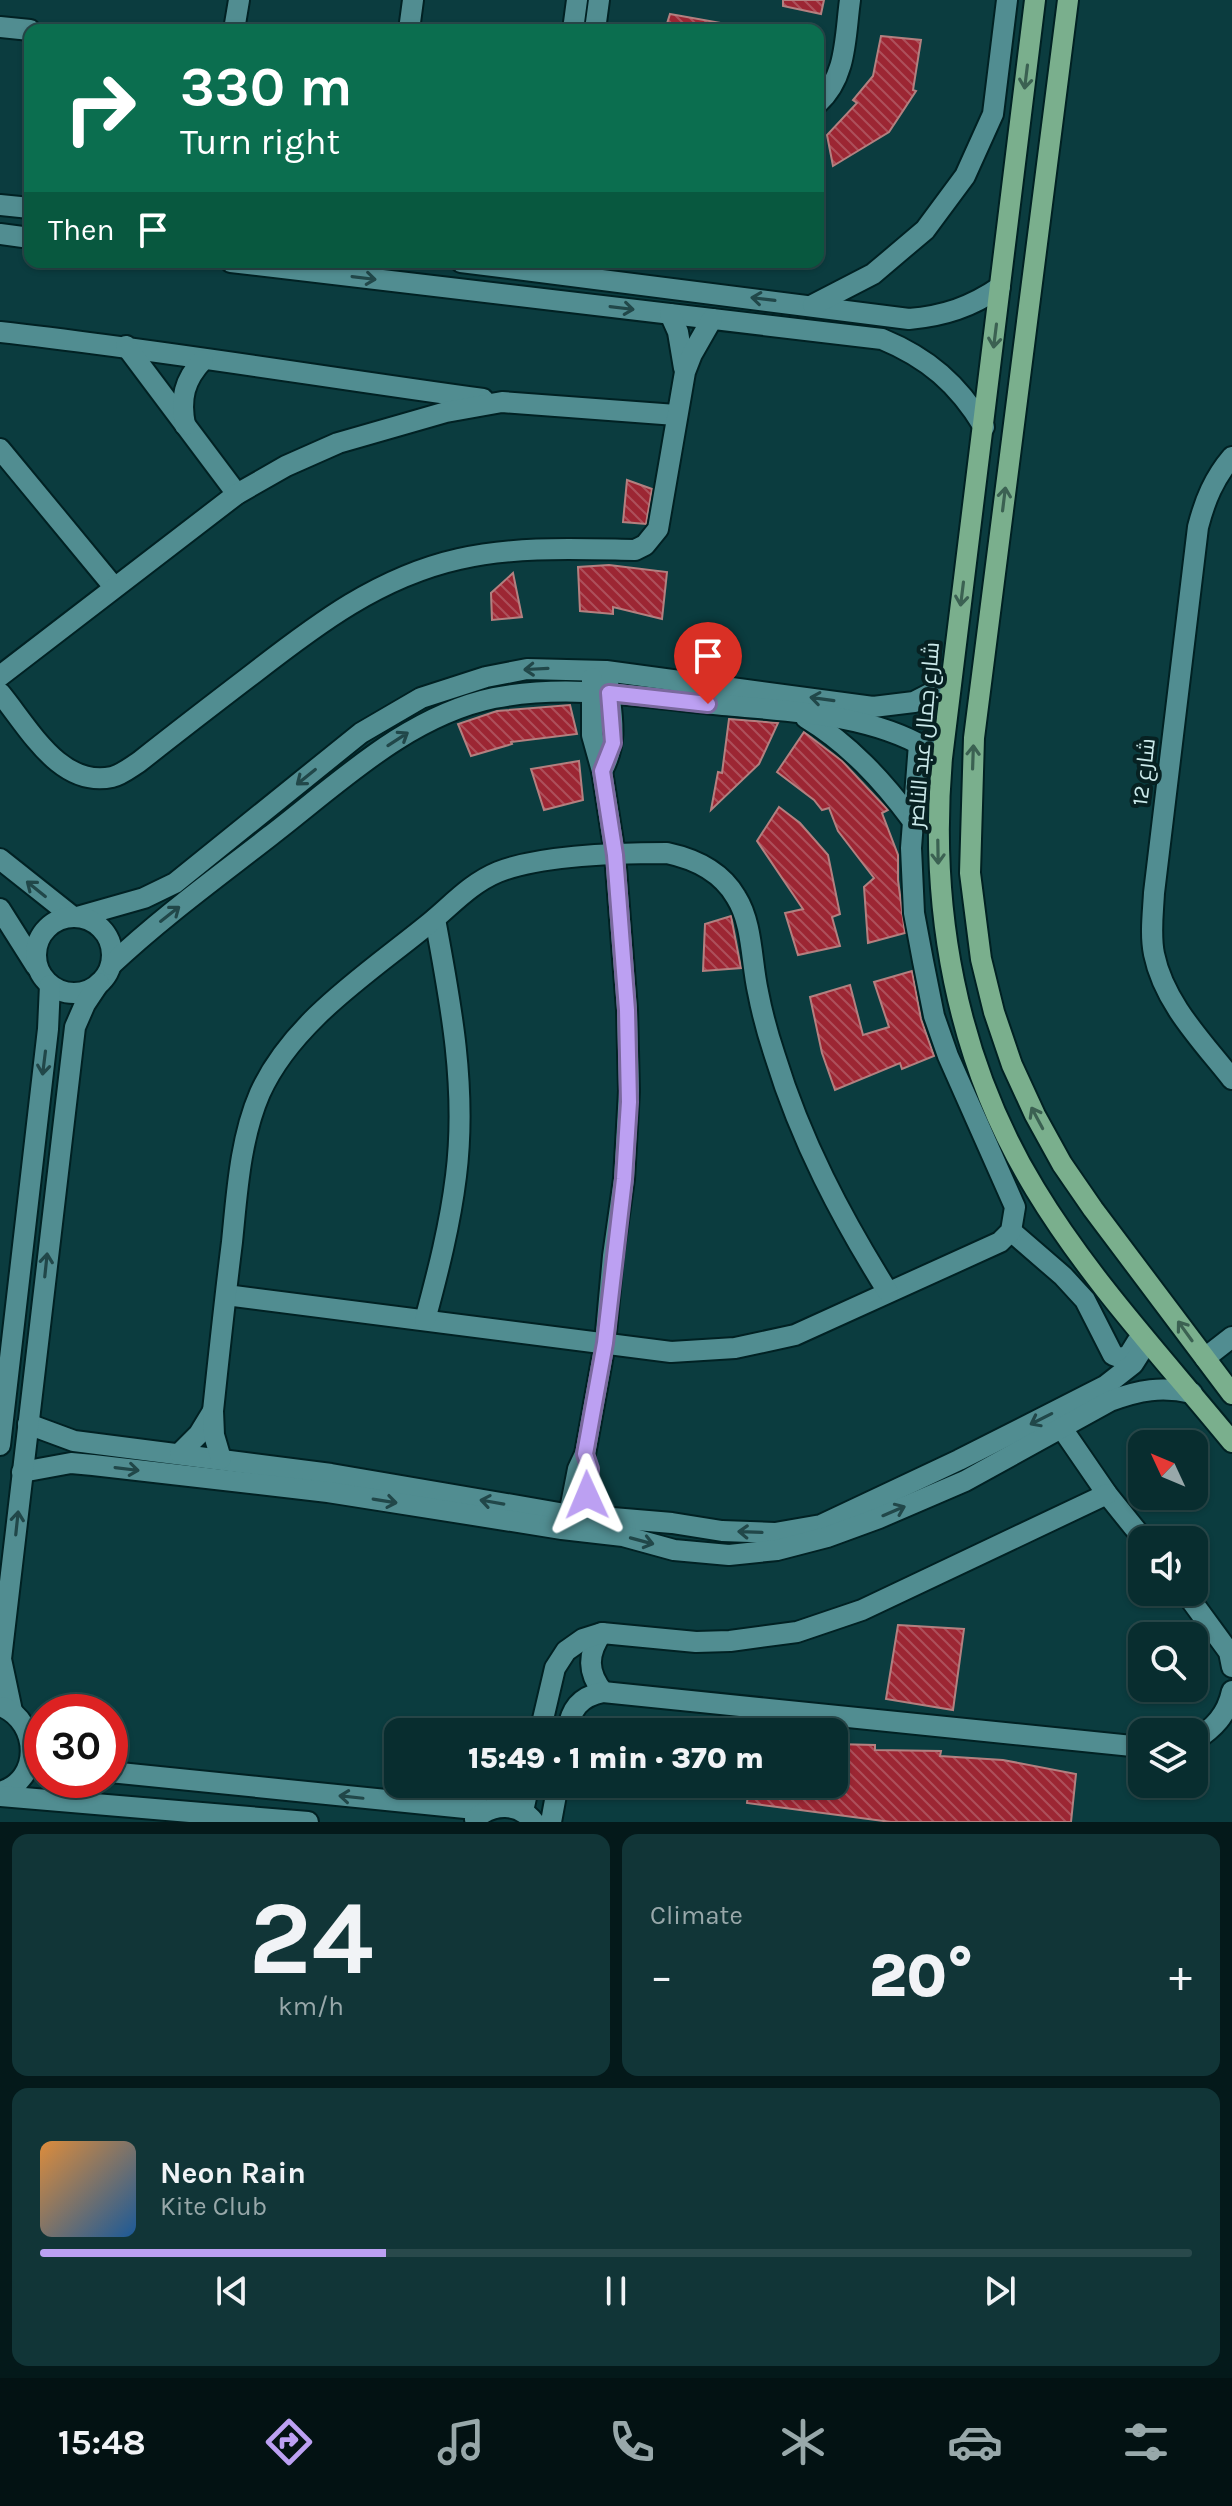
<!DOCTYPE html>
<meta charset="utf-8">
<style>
:root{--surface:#082d2f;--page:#113537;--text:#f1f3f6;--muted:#98a8aa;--line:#29494b;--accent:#bca0f2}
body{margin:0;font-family:Karla,Cairo,sans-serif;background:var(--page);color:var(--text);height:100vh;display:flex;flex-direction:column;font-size:30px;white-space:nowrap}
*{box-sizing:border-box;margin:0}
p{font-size:26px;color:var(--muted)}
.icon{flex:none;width:44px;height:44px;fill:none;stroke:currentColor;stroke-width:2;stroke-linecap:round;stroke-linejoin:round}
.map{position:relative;height:1822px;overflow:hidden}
.panel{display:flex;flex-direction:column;gap:12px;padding:12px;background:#04191a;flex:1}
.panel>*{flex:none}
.hud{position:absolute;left:24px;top:24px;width:800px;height:244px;border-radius:16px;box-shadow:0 2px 6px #0004,0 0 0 2px var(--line);background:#0b6e4f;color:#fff;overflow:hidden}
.needle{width:52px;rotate:314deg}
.tools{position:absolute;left:1128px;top:1430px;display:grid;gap:16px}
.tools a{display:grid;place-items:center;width:80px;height:80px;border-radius:16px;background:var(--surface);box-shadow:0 2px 6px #0004,0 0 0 2px var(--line);font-size:40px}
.speed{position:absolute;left:24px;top:1694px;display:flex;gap:16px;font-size:40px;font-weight:700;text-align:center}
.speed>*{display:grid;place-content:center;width:104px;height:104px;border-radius:50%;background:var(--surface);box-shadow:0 2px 6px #0004,0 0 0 2px var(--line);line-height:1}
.speed .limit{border:12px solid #d22;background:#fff;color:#111}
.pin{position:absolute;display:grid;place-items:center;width:68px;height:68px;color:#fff;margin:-82px -34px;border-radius:50% 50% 50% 0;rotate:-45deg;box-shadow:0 0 8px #0007}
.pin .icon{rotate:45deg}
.me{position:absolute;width:88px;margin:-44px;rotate:359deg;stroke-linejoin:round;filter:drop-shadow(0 0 6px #0008)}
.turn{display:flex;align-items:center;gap:28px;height:168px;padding:0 24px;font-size:36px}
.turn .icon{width:104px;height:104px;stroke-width:2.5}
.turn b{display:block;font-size:56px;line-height:68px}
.then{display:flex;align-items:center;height:76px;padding:0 24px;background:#0003;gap:16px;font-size:30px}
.big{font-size:60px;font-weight:800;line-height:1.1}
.panel .card{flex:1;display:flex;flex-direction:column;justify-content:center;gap:12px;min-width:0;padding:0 28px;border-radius:16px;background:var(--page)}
.panel .dial{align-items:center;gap:0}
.dial b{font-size:104px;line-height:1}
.song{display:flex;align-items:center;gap:24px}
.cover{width:96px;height:96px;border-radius:12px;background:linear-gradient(135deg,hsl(30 70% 55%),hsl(210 70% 35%))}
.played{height:8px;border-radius:4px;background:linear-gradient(90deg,var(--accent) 30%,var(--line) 30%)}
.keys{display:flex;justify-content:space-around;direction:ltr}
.heat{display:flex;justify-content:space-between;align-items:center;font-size:44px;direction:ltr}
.panel .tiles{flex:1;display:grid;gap:12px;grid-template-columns:1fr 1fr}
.card:last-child{grid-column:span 2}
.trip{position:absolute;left:384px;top:1718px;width:464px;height:80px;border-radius:16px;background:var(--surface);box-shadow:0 2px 6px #0004,0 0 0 2px var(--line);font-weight:800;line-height:80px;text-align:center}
.tabs{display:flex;height:128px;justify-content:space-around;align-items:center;background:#031213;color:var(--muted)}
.tabs .icon{width:56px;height:56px}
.tabs .on{color:var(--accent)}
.tabs b{font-size:36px;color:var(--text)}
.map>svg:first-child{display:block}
.building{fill:url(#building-back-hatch);stroke:#b38080;stroke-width:2}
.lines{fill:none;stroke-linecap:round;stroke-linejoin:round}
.minor-casing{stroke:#012123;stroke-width:24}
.major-casing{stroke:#012123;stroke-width:24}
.minor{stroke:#518d91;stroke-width:20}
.major{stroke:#7aaf8d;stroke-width:20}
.oneway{stroke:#3b6152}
.oneway2{stroke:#214749}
.route-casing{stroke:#7a689d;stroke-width:20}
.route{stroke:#bca0f2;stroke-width:14}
.labels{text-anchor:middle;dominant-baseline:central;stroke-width:8;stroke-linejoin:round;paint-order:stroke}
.street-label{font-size:22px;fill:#cbe9ea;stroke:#072122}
</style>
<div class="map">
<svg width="1232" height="1822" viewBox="0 0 1232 1822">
<defs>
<pattern id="building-back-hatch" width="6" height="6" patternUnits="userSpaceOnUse" patternTransform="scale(2)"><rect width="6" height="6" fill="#9c2633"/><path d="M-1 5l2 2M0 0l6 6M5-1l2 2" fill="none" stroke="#ad505b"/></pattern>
</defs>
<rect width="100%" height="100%" fill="#0b3c3f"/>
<!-- building -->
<g class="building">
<polygon points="783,0 824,0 821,14 783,6"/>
<polygon points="670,14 721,23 720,30 665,30"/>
<polygon points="881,36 921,40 913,90 916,91 889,132 833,166 827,135 857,103 853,100 873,76"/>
<polygon points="627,480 652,489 646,524 623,522"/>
<polygon points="609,565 667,572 662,619 613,607 613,614 580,611 578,567"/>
<polygon points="513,573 522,617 492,620 491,593"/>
<polygon points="570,705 577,734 511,742 512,744 471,756 458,724 497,711"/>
<polygon points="729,719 778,723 759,764 711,810 718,772 722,773"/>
<polygon points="804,732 842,761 888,810 882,813 898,855 898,880 905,933 868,943 864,887 874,878 838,831 829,808 822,810 814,800 777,772"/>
<polygon points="579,761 583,800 544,810 531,769"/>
<polygon points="779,807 800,823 828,855 840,914 832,917 840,946 798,955 785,913 803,909 757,841"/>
<polygon points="731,916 741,968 703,971 705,924"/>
<polygon points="912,971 921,1019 934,1056 902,1069 900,1063 835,1090 822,1053 810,997 850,985 863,1035 889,1027 874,982"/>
<polygon points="898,1625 964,1629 953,1710 886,1699"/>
<polygon points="834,1744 875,1745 875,1750 941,1751 940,1756 1003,1760 1076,1774 1071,1822 891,1822 747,1803 749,1784 834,1784"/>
</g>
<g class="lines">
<!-- minor casing -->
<g class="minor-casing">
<g id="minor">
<polyline points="0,27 30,30"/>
<polyline points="234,30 239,0"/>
<polyline points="409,30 413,0"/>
<polyline points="573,30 577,0"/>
<polyline points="595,30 599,0"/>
<path d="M818 103C847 77 845 36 850 0"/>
<polyline points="0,205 30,208"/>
<polyline points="0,234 30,238"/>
<path d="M231 262 882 339C928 358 958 384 984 427"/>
<path d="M461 262 909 319C944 316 971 307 1000 287"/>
<polyline points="813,305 873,274 925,230 965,176 993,114 1007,0"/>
<polyline points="670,314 678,332 684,368"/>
<path d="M0 332C161 350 322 377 483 399"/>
<polyline points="126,346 237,494"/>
<path d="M185 425C180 399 184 380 203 360"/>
<polyline points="0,449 114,587"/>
<path d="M1232 457C1214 478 1205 500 1198 527L1154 893C1153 913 1150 934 1154 954 1164 1003 1202 1041 1232 1079"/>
<polyline points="0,676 237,494 286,466 338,443 446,412 502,402 676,415"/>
<path d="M0 693C29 728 60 788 112 777 121 775 131 767 139 762 177 732 216 702 254 673 317 624 379 577 459 559 517 546 576 549 635 550L645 545 658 529 685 372 692 354 712 319"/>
<path d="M806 718C849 744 882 780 912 820"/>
<path d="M602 771C619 740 611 714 608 682"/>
<polyline points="0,859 73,917"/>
<polyline points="0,909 36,966"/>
<polyline points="77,917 144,898 175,883 361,733 421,698 486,677 527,669 606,671 873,707 914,702 951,683"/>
<circle cx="74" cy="955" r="38"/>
<path d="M111 965C161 918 216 878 270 836 339 783 407 716 494 698 570 683 647 698 723 705 789 711 870 714 928 749"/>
<polyline points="1011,1231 1063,1276 1085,1300 1113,1355 1121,1358 1129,1355 1137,1342"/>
<polyline points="226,1295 671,1352 735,1348 795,1335 1000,1242 1011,1231 1015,1207 948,1056 934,1016 923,961 914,913 911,848 919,744"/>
<path d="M425 1320C438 1272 450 1225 456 1176 467 1089 451 1004 435 919"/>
<polyline points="1205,1358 1232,1337"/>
<polyline points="28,1424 74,1441 331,1474 565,1514 672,1523 722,1531 775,1533 821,1525 959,1460 1105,1386 1133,1364 1147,1342"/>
<polyline points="1061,1427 1107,1494 1144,1540"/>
<polyline points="0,1445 48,1029 50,985"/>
<polyline points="180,1453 199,1434 213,1411"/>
<path d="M221 1459 214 1435 213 1411C219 1354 225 1298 232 1242 237 1193 240 1139 260 1093 292 1022 367 974 426 926 450 907 469 884 498 872 541 855 620 853 667 853 695 859 721 871 736 897 753 924 751 961 758 992 762 1013 768 1035 775 1056 801 1141 841 1217 888 1292"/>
<path d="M22 1472 71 1463 93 1465 328 1492 562 1529 623 1536 674 1550 729 1555 777 1550 827 1537 879 1518 965 1481 1110 1401C1139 1390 1162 1386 1192 1393"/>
<polyline points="569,1515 578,1469 585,1454 605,1343 613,1256 624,1179 629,1091 627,1010 615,855 602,771 592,735 592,678"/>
<polyline points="1185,1592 1229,1652 1232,1667"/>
<path d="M602 1633C587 1654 587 1672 603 1692"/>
<polyline points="12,1711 1,1659 75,1027 85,1004 99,983"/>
<polyline points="540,1732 555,1668 566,1651 583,1639 602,1633 696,1642 730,1641 797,1632 862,1610 1107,1494"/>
<path d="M567 1732C571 1709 579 1697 603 1692L1142 1747"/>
<path d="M1194 1741C1214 1728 1227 1715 1232 1691"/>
<polyline points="110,1772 485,1810"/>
<path d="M0 1792C42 1780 39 1723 3 1707"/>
<polyline points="0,1796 308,1822"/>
<polyline points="523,1811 529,1784"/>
<path d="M475 1819C493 1803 518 1802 534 1822"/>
<polyline points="551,1822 558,1784"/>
</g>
</g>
<!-- major casing -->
<g class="major-casing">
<g id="major">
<path d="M1035 0 942 758C929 908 956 1059 1035 1189 1090 1280 1164 1359 1232 1442"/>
<polyline points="1068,0 974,738 970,873 981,959 994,1012 1012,1065 1035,1115 1062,1164 1093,1209 1232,1394"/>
</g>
</g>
<!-- minor -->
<use href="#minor" class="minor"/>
<!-- major -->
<use href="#major" class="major"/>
</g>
<!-- one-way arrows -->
<defs><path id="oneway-shaft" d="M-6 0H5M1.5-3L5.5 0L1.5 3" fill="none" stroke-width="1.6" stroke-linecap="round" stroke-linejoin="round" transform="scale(2)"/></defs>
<g class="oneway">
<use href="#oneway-shaft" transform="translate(1026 77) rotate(97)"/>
<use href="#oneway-shaft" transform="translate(995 336) rotate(97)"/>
<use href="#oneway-shaft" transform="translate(1004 499) rotate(-83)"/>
<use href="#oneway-shaft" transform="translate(962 594) rotate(97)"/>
<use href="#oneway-shaft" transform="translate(973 757) rotate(-88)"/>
<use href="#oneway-shaft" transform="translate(938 852) rotate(89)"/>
<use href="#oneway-shaft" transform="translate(1037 1118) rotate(-118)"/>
<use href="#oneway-shaft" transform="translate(1185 1331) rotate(-126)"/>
</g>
<g class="oneway2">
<use href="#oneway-shaft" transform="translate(364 278) rotate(7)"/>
<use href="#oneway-shaft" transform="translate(763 299) rotate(-173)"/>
<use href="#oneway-shaft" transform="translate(622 308) rotate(7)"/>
<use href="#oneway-shaft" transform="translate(536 669) rotate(177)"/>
<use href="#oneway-shaft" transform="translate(822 699) rotate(-172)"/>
<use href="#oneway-shaft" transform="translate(398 739) rotate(-33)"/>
<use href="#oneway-shaft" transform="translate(306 777) rotate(141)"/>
<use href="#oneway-shaft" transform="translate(36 889) rotate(-141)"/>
<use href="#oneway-shaft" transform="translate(170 914) rotate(-38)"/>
<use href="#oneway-shaft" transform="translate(44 1063) rotate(97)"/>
<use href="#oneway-shaft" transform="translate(46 1265) rotate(-84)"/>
<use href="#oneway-shaft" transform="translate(1041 1419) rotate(153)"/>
<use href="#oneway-shaft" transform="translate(127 1469) rotate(7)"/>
<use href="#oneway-shaft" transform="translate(385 1501) rotate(9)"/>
<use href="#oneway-shaft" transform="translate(492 1502) rotate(-170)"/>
<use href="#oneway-shaft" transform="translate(894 1511) rotate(-23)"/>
<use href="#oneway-shaft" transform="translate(17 1523) rotate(-84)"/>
<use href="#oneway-shaft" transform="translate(750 1532) rotate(-178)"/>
<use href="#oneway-shaft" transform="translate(642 1541) rotate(15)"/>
<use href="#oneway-shaft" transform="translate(351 1797) rotate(-174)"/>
</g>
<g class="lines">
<!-- route casing -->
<g class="route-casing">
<polyline id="route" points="587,1495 590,1469 585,1454 605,1343 624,1179 629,1102 627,1010 615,855 602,771 613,743 609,693 708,704"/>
</g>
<!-- route -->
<use href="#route" class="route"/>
</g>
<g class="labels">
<!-- street labels -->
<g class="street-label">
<text transform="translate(924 735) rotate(-85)">شارع جمال عبد الناصر</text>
<text transform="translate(1144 772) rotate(-83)">شارع 12</text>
</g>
</g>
</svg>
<div class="tools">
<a><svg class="needle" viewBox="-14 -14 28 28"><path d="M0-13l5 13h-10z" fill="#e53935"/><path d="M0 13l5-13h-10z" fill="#98a8aa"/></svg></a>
<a><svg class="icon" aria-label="sound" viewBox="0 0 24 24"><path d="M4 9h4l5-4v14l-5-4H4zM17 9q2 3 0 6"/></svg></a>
<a><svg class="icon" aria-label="search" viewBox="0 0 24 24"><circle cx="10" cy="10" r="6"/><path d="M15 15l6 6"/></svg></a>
<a><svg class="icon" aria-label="layers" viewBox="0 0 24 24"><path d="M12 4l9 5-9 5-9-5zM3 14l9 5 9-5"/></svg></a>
</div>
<div class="speed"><div class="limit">30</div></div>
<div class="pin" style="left:708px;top:704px;background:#d93025"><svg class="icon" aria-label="arrive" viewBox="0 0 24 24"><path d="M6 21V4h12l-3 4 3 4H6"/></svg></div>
<svg class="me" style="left:587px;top:1495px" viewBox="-20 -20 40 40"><path d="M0-17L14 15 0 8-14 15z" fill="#bca0f2" stroke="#fff" stroke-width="4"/></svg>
<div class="trip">15:49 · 1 min · 370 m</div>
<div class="hud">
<div class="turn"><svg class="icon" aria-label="right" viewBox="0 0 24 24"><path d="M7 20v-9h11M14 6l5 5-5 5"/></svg><div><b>330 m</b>Turn right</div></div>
<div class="then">Then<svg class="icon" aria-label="arrive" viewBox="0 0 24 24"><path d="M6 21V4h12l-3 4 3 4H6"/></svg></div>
</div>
</div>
<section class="panel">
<div class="tiles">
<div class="card dial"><b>24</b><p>km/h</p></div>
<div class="card"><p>Climate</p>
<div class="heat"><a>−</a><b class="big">20°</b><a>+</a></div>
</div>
<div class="card">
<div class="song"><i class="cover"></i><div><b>Neon Rain</b><p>Kite Club</p></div></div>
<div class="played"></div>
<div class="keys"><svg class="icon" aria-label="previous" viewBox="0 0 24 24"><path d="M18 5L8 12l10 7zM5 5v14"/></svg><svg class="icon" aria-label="pause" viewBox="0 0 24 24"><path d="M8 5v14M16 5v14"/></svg><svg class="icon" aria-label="next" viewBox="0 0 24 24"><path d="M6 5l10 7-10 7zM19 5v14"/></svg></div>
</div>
</div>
</section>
<nav class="tabs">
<b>15:48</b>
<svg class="icon on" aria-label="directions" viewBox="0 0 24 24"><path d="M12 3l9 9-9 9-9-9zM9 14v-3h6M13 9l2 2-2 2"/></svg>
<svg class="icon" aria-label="music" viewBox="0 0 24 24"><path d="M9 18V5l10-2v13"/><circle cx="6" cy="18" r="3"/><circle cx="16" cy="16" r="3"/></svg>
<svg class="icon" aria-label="phone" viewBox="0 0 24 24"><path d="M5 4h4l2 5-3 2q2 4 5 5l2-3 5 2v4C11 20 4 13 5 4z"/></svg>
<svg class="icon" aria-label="climate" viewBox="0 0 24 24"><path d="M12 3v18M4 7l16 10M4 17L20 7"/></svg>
<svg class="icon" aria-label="car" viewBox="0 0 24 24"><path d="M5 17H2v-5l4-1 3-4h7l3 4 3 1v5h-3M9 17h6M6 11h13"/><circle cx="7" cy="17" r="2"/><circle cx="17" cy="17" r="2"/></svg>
<svg class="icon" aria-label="filters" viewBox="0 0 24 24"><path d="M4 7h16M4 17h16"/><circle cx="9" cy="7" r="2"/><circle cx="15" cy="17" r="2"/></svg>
</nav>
